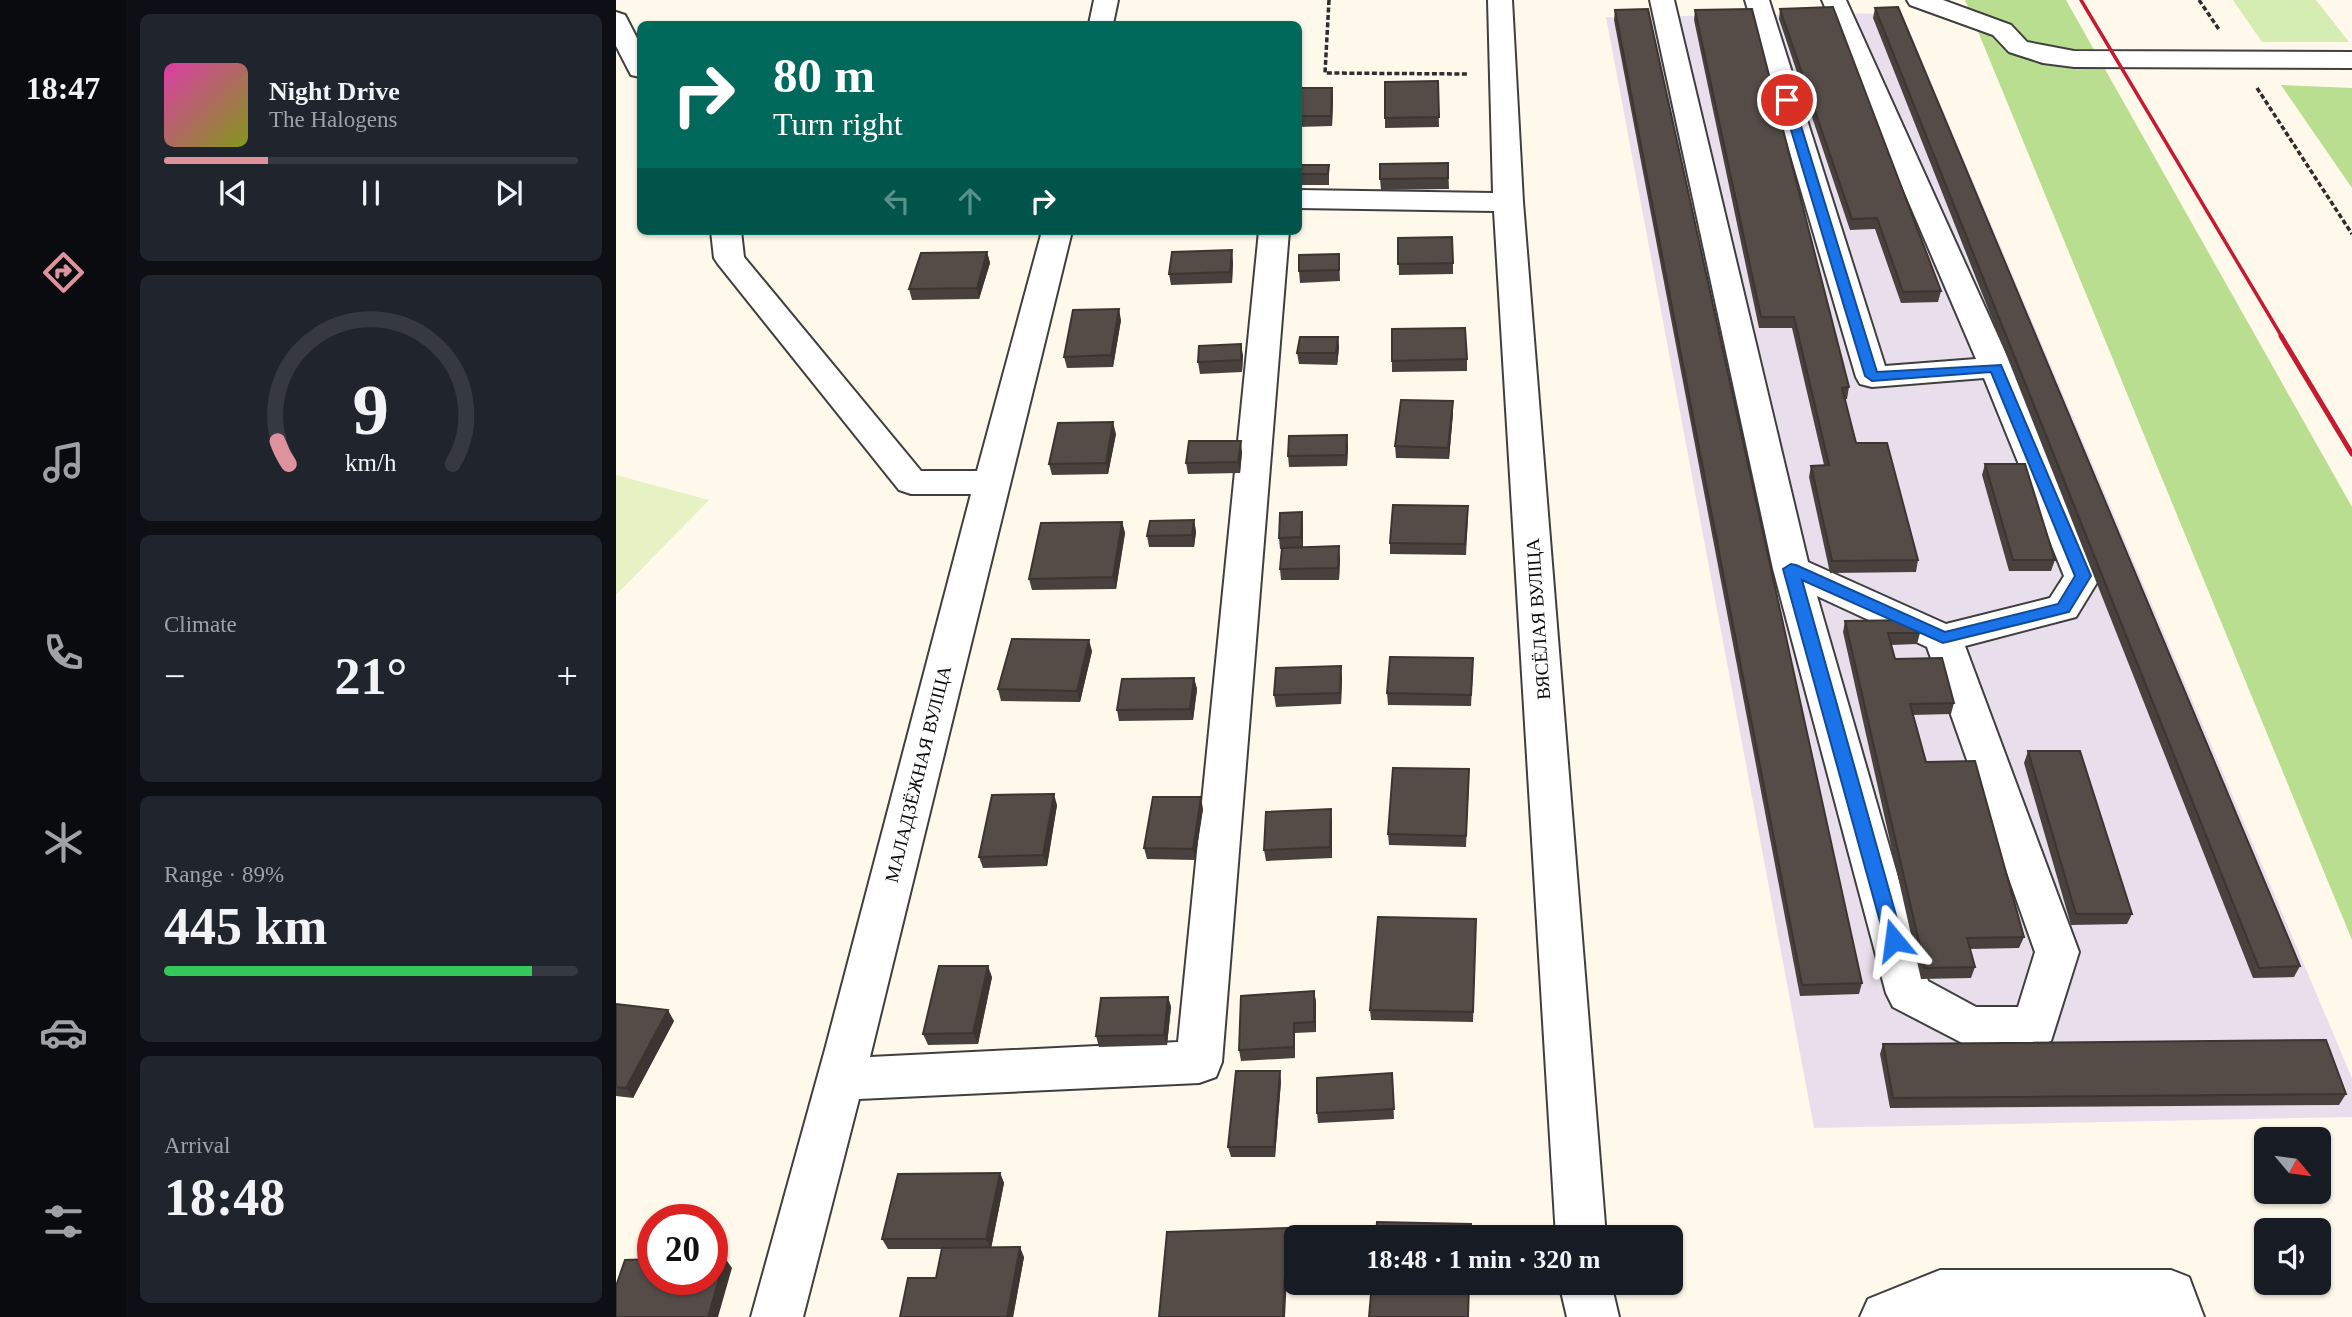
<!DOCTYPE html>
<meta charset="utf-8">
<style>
:root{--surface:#171b24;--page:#20242c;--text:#f1f3f6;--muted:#9ea1a6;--line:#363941;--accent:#dd929e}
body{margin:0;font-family:Georgia,serif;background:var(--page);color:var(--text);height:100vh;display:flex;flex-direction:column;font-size:26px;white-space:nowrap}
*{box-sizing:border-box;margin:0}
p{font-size:23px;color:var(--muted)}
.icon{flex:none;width:38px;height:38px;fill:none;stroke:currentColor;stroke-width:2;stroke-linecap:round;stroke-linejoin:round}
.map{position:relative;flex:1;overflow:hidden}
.sheet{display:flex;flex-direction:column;gap:14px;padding:14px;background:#0d0f14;width:490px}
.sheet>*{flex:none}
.top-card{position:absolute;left:21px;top:21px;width:665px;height:214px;border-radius:10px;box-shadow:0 2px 5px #0004;background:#00695c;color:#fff;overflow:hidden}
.needle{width:46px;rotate:119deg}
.buttons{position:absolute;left:1638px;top:1127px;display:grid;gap:14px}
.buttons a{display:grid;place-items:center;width:77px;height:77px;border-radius:10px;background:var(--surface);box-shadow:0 2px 5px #0004;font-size:35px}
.speed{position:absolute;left:21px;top:1204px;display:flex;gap:14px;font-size:35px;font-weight:700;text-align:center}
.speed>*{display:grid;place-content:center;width:91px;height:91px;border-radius:50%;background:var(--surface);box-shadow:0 2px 5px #0004;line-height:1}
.speed .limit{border:10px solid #d22;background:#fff;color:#111}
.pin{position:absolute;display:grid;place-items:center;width:60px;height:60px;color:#fff;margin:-30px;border:4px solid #fff;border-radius:50%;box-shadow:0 2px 7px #0007}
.me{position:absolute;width:77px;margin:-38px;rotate:344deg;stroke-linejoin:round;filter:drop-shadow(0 0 5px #0008)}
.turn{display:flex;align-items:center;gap:24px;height:147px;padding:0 21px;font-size:32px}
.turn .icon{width:91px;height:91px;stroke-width:2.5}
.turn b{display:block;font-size:49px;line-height:60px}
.lanes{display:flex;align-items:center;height:66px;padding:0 21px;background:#0003;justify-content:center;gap:35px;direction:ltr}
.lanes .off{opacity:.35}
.big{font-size:52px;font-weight:700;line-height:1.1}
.sheet .card{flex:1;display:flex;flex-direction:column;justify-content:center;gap:10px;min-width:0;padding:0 24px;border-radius:10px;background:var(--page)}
.sheet .dial{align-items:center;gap:0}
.dial svg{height:182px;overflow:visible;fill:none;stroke:var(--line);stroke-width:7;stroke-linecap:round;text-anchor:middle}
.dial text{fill:var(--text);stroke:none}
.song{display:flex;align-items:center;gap:21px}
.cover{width:84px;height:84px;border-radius:10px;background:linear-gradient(135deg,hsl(320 70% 55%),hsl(70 70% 35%))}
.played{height:7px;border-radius:4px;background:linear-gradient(90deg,var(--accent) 25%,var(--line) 25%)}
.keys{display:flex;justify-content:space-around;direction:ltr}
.heat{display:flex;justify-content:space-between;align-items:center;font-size:38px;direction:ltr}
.charge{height:10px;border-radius:5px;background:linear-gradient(90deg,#34c759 89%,var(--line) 0)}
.trip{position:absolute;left:668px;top:1225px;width:399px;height:70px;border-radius:10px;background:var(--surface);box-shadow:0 2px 5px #0004;font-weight:700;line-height:70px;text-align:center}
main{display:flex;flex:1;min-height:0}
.tab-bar{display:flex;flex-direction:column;width:126px;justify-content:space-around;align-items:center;background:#090b0e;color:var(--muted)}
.tab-bar .icon{width:49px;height:49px}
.tab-bar .on{color:var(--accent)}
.tab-bar b{font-size:32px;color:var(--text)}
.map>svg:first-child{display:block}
.industrial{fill:#e9dfec}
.green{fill:#d5ecb2}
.forest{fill:#bade90}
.pitch{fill:#e7f2c4}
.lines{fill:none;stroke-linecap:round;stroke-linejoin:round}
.minor-casing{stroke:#3f3f3f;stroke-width:4}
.path{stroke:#2e2e2e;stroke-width:3.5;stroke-dasharray:5 2.5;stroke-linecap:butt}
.minor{fill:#fff;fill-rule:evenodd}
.rail-far1{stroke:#c51b32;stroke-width:3.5}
.rail{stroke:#c51b32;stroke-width:5}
.wall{fill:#49413e}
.shaded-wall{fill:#3c3532}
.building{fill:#554c48;stroke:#3c3532;stroke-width:2}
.route{fill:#1a73e8;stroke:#114b97;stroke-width:2}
.labels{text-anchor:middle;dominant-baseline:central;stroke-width:7;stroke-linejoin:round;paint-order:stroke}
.street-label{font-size:19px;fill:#0c0c0c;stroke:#fff}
</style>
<main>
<nav class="tab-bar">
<b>18:47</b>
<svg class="icon on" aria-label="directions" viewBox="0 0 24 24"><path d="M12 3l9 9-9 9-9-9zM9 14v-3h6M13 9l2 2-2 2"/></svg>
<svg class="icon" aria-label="music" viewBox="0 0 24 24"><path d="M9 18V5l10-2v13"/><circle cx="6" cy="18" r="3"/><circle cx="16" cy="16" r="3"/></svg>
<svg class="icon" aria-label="phone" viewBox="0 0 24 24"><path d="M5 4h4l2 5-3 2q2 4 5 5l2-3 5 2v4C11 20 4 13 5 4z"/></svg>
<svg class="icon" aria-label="climate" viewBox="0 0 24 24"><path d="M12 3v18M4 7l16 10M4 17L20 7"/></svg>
<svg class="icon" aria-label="car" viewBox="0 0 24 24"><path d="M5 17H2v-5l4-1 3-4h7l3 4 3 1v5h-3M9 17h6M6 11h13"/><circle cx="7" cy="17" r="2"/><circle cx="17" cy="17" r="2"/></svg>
<svg class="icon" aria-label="filters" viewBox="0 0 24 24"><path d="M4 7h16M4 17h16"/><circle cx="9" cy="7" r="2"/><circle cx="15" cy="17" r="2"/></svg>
</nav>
<section class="sheet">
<div class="card">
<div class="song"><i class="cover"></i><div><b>Night Drive</b><p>The Halogens</p></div></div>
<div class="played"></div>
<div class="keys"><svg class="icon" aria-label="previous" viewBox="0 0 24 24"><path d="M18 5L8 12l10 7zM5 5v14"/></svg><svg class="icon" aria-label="pause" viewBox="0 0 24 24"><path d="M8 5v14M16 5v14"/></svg><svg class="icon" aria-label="next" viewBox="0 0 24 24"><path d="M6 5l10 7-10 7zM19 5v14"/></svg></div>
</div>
<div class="card dial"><svg viewBox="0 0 100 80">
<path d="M14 69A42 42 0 1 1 86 69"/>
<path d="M14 69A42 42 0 0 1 9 59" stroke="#dd929e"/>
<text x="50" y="56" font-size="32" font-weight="700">9</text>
<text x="50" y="72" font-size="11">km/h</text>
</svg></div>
<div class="card"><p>Climate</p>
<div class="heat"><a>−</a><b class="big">21°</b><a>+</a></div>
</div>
<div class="card"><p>Range · 89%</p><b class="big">445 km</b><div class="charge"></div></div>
<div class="card"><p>Arrival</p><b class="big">18:48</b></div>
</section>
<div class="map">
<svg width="1736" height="1317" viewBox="0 0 1736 1317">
<rect width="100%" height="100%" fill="#fff9eb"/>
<!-- industrial -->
<polygon class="industrial" points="1286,13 1736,1078 1736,1117 1198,1128 990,17"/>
<!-- green -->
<polygon class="green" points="1617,0 1700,0 1733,42 1646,42"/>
<!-- forest -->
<g class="forest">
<polygon points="1349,0 1450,0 1736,507 1736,940"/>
<polygon points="1665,85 1736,88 1736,188"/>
</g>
<!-- pitch -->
<polygon class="pitch" points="0,475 93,500 0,595"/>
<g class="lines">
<!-- minor casing -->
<g class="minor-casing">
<g id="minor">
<polygon points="478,0 502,0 497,24 473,24"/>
<polygon points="872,0 896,0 907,202 990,1237 940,1237 878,211 682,208 682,190 877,193"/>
<path d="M1034 0H1058L1192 562 1330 624 1434 598 1448 576 1368 378 1256 387 1244 384 1240 377 1129 0H1153L1269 366 1360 359 1206 0H1230L1396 367 1485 576 1460 617 1349 646 1463 952 1435 1041 1419 1047H1354L1277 1007 1270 993 1157 569ZM1201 596 1311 647 1419 952 1402 1007H1360L1312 981Z"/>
<polygon points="1291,0 1327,0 1395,25 1411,42 1458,51 1736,52 1736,68 1458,67 1427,63 1393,52 1377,35 1294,5"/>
<polygon points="0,12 9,15 24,44 24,77 15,75 0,46"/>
<polygon points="95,231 125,231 128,257 305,471 361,471 426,231 456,231 254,1057 562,1042 643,231 673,231 606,1062 600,1077 583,1083 243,1099 187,1317 135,1317 210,1046 355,494 295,494 283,490 102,264 98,258"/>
<polygon points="1324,1270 1555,1270 1573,1277 1588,1317 1244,1317 1252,1299"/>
<polygon points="943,1283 995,1283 1003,1317 951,1317"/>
</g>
</g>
<!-- path -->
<g class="path">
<polyline points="713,0 709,73 853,74"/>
<polyline points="1583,0 1604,31"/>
<polyline points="1641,88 1736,234"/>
</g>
<!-- minor -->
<use href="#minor" class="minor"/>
<!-- rail-far1 -->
<polyline class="rail-far1" points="1465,0 1666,337"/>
<!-- rail -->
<polyline class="rail" points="1665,336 1736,454"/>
</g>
<!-- wall -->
<g class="wall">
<polygon points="1259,8 1684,966 1678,977 1637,978 1257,18"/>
<polygon points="1164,9 1325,291 1322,302 1285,303 1259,229 1234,230 1163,19"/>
<polygon points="999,10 1246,983 1243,994 1184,996 998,20"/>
<polygon points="1079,10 1233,387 1231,399 1229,399 1240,443 1302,560 1300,572 1214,573 1193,477 1195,466 1208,465 1176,328 1143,328 1078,20"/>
<polygon points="822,81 823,127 769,128 769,118"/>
<polygon points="682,88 716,88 717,98 716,126 682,127"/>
<polygon points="832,163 833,189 765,190 764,179"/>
<rect x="682" y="165" width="31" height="20"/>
<polygon points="782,238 837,263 837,274 783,275"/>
<polygon points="371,252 374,263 363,299 296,300 293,289"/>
<polygon points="723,254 724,281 684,283 683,271"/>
<polygon points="617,261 616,283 555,285 553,274"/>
<polygon points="505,320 497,367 451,368 448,357"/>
<polygon points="722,337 723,348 721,365 683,364 681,353"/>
<polygon points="627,355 626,372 584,374 582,362"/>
<polygon points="851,359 851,371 776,372 776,361"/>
<polygon points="837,413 833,459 780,458 779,446"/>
<polygon points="500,434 492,474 436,475 433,464"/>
<polygon points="731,435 732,447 731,466 673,467 672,456"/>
<polygon points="626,452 624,473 572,474 570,463"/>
<polygon points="1369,464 1439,560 1435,571 1393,571 1366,475"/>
<polygon points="686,512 687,523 687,547 724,558 723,580 665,580 664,569 666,549 664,549 663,538"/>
<polygon points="852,518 850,555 774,554 774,543"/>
<polygon points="578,520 580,532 578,547 533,547 531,536"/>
<polygon points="506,522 509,533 500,589 416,590 413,579"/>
<polygon points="1229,621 1304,633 1301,644 1275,645 1279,659 1338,703 1335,714 1297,715 1310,762 1408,937 1403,948 1354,949 1359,967 1355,978 1305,979 1227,632"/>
<polygon points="476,651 464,702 385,701 382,689"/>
<polygon points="857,670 855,706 772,705 771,693"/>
<polygon points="726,677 725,704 660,707 658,695"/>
<polygon points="578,678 581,689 577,720 503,721 501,710"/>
<polygon points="1412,751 1516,914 1511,924 1455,925 1408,763"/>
<polygon points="853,780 850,847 773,845 772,834"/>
<polygon points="441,805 431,866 367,868 363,857"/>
<polygon points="587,809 579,860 531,859 528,848"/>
<polygon points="716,820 716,858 650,861 648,850"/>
<polygon points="860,930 857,1022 755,1020 754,1010"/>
<polygon points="376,977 362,1044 312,1045 307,1034"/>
<polygon points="698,991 700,1002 700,1032 679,1033 679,1058 625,1061 623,1050"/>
<polygon points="552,997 555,1007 551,1045 483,1047 480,1036"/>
<polygon points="0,1004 58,1021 17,1098 0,1096"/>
<polygon points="1267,1044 1730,1094 1723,1105 1274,1108 1264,1054"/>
<polygon points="776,1073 778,1119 702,1123 701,1113"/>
<polygon points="665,1081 659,1157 615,1157 612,1147"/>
<polygon points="384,1173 388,1183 375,1248 408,1257 397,1317 284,1317 320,1278 326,1249 272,1249 266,1239"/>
</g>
<!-- shaded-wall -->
<g class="shaded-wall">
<polygon points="716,88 717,98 716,126 715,116"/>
<polygon points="616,250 617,261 616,283 614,272"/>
<polygon points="371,252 374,263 363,299 361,288"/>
<polygon points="503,309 505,320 497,367 495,355"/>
<polygon points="722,337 723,348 721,365 720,353"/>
<polygon points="625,344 627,355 626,372 625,360"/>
<polygon points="837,401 837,413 833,459 832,448"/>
<polygon points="497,422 500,434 492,474 490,463"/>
<polygon points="731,435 732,447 731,466 730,455"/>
<polygon points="625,441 626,452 624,473 622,462"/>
<polygon points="686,512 687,523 687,549 685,537"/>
<polygon points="578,520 580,532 578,547 576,535"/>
<polygon points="506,522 509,533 500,589 497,577"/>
<polygon points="723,546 724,558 723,580 722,568"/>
<polygon points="473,640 476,651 464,702 461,691"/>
<polygon points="725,666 726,677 725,704 724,693"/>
<polygon points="578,678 581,689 577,720 574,709"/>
<polygon points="438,794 441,805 431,866 427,855"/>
<polygon points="585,797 587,809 579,860 577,849"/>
<polygon points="715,809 716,820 716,858 714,847"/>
<polygon points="372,966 376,977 362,1044 357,1033"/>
<polygon points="698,991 700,1002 700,1032 698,1022"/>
<polygon points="552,997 555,1007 551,1045 548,1035"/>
<polygon points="52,1010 58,1021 17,1098 10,1088"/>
<polygon points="678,1023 679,1033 679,1058 678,1047"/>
<polygon points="664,1071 665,1081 659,1157 658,1147"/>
<polygon points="384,1173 388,1183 375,1249 370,1239"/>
<polygon points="671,1228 673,1237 669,1317 667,1317"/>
<polygon points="404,1247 408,1257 397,1317 391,1317"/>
<polygon points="109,1258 116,1268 102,1317 92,1317"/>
</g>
<!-- building -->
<g class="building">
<polygon points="1217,7 1325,291 1287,292 1261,218 1236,219 1164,9"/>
<polygon points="1282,7 1684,966 1643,968 1259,8"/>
<polygon points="1032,9 1246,983 1186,985 999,10"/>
<polygon points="1136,9 1233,387 1226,388 1240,443 1271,443 1302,560 1216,561 1195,466 1213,465 1178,317 1145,317 1079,10"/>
<polygon points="822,81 823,117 769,118 769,82"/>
<polygon points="682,88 716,88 715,116 682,116"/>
<polygon points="832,163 832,178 764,179 764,164"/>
<polygon points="682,165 713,165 712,174 682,174"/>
<polygon points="836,237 837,263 782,264 782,238"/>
<polygon points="616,250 614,272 553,274 556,252"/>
<polygon points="371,252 361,288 293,289 305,253"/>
<polygon points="723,254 723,270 683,271 683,255"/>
<polygon points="503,309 495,355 448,357 457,310"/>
<polygon points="849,328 851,359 776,361 776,329"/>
<polygon points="684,337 722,337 720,353 681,353"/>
<polygon points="625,344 625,360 582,362 583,346"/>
<polygon points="785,400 837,401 832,448 779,446"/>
<polygon points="497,422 490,463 433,464 442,423"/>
<polygon points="731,435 730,455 672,456 673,436"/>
<polygon points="573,441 625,441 622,462 570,463"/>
<polygon points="1369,464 1409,464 1439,560 1397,560"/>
<polygon points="777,505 852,506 849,544 774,543"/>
<polygon points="686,512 685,537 663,538 664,513"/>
<polygon points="578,520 576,535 531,536 534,521"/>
<polygon points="506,522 497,577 413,579 425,523"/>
<polygon points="723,546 722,568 664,569 666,548"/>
<polygon points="1300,620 1304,633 1272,633 1279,659 1326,658 1338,703 1294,704 1310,762 1359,761 1408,937 1351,938 1359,967 1309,968 1229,621"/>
<polygon points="396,639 473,640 461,691 382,689"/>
<polygon points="774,657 857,658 855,695 771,693"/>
<polygon points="725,666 724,693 658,695 660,668"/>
<polygon points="578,678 574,709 501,710 506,679"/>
<polygon points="1412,751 1464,751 1516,914 1460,914"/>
<polygon points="777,768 853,769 850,836 772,834"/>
<polygon points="438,794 427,855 363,857 376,795"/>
<polygon points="537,797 585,797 577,849 528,848"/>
<polygon points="715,809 714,847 648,850 650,812"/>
<polygon points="762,917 860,919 857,1012 754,1010"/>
<polygon points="323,966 372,966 357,1033 307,1034"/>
<polygon points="698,991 698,1022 678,1023 678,1047 623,1050 625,996"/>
<polygon points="552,997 548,1035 480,1036 485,998"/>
<polygon points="0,1004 52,1010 10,1088 0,1087"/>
<polygon points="1710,1040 1730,1094 1277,1098 1267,1044"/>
<polygon points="620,1071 664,1071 658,1147 612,1147"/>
<polygon points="776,1073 778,1109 701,1113 701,1078"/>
<polygon points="384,1173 370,1239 266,1239 282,1174"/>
<polygon points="761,1222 855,1224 854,1237 760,1237"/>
<polygon points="671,1228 667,1317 543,1317 551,1232"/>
<polygon points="404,1247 391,1317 284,1317 292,1278 320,1278 326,1248"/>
<polygon points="96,1258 109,1258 92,1317 0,1317 0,1286 9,1260 37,1259 37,1279 96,1279"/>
<polygon points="756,1283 853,1283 852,1317 753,1317"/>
</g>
<!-- route -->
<polygon class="route" points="1171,97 1177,100 1261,372 1385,365 1475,576 1453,612 1327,643 1186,580 1287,940 1278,947 1269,940 1167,569 1175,564 1180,565 1329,632 1442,604 1459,576 1375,372 1256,381 1249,376 1166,100"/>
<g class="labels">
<!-- street labels -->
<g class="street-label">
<text transform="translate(922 619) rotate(-94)">ВЯСЁЛАЯ ВУЛІЦА</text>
<text transform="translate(302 774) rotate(-76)">МАЛАДЗЁЖНАЯ ВУЛІЦА</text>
</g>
</g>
</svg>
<div class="buttons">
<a><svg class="needle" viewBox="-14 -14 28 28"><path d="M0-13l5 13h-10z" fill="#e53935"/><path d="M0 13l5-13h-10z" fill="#9ea1a6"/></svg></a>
<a><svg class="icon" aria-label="sound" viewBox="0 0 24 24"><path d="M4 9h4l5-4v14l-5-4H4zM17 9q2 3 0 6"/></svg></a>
</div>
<div class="speed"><div class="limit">20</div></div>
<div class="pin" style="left:1171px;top:100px;background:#d93025"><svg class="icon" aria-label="arrive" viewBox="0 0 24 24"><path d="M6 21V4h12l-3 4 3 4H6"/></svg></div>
<svg class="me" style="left:1278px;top:940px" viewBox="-20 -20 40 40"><path d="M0-17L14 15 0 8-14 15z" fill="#1a73e8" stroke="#fff" stroke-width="4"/></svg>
<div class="trip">18:48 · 1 min · 320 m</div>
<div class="top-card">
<div class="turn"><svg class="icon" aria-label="right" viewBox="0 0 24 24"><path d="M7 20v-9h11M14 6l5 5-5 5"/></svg><div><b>80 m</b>Turn right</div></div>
<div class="lanes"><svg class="icon off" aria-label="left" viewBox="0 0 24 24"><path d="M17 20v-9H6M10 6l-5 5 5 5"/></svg><svg class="icon off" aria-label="ahead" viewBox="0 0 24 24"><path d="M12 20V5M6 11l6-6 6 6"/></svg><svg class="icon" aria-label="right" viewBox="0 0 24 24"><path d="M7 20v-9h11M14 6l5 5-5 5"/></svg></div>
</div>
</div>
</main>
